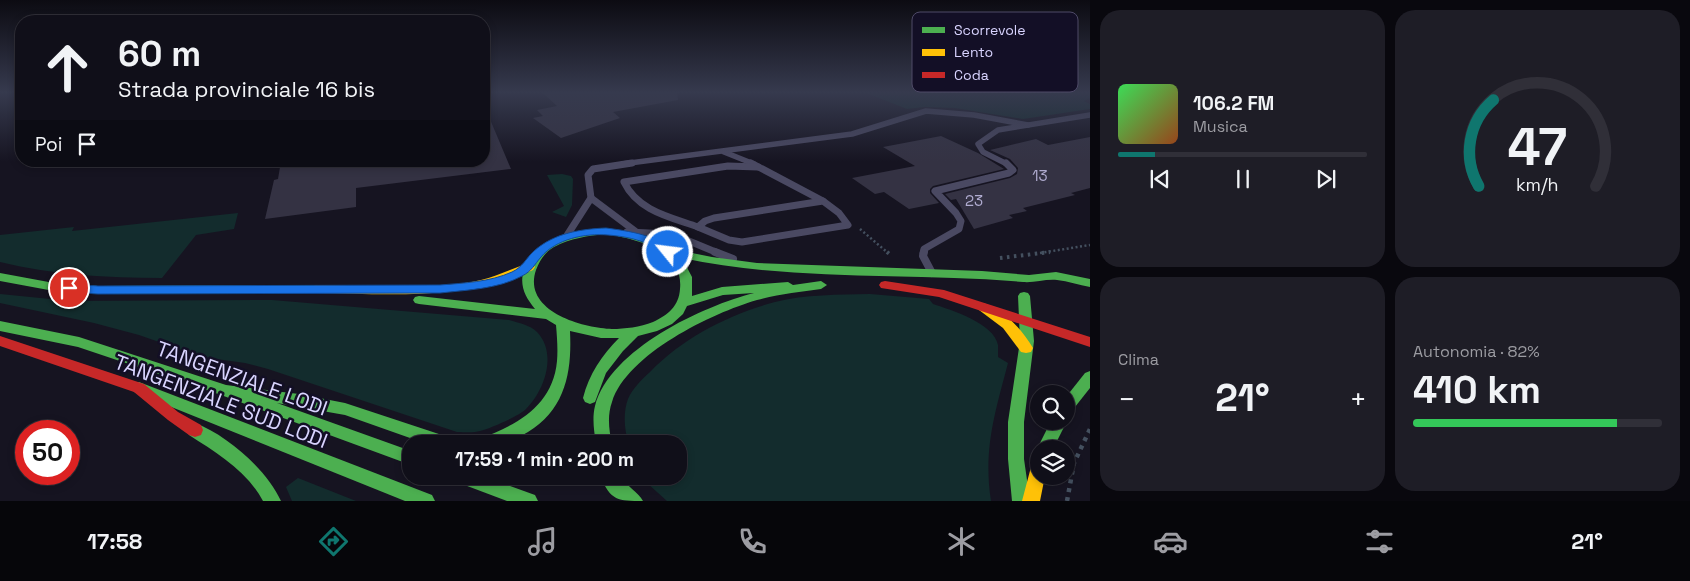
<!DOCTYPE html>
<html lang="it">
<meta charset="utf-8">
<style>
:root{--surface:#100f19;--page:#1e1d26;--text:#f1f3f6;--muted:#9c9ca2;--line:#302f38;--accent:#0f766e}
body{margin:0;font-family:"Space Grotesk",sans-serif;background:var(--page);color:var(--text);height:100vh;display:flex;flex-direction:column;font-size:19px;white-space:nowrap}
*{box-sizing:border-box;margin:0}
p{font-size:16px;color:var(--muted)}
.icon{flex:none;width:28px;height:28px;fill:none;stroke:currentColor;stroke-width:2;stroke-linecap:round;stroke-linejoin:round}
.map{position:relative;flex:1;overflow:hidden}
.details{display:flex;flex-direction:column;gap:10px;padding:10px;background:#09080e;width:600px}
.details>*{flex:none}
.top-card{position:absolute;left:15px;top:15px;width:475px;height:152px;border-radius:20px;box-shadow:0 2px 8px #0003,0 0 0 1px var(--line);background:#100f19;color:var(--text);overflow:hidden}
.tools{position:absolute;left:1030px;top:385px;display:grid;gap:10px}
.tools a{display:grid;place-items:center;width:45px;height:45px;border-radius:50%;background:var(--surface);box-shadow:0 2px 8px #0003,0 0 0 1px var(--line);font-size:25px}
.speed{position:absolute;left:15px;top:420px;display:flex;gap:10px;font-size:25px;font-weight:700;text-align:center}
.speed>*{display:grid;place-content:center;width:65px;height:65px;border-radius:50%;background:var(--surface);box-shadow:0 2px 8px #0003,0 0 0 1px var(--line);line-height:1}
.speed .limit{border:8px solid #d22;background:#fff;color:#111}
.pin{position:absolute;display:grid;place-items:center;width:42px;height:42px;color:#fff;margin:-21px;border:2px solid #fff;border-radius:50%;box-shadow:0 1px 5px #0007}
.me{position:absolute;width:55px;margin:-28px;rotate:299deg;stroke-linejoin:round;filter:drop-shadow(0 0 4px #0008)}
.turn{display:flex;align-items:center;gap:18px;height:105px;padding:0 20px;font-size:22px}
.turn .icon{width:65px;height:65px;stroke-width:2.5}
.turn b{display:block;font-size:35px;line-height:42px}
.then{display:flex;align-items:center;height:48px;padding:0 20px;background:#0003;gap:10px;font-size:19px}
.big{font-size:38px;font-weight:800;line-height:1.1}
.details .card{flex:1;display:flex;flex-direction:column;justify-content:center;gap:8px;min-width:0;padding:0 18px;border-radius:20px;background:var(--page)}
.details .dial{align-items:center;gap:0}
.dial svg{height:130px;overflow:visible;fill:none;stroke:var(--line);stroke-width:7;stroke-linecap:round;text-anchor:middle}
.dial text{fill:var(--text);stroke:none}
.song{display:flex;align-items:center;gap:15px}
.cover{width:60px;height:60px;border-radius:8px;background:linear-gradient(135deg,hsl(130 70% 55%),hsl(20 70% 35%))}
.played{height:5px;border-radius:2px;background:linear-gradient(90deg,var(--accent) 15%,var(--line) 15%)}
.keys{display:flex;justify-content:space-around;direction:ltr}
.heat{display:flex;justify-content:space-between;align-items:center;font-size:28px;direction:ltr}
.charge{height:8px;border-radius:4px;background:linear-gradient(90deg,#34c759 82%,var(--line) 0)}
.details .tiles{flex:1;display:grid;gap:10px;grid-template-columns:repeat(2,1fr)}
.trip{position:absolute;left:402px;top:435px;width:285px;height:50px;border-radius:20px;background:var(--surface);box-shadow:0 2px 8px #0003,0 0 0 1px var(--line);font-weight:800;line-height:50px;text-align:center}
.tab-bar{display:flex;height:80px;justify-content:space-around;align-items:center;background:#06060a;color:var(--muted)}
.tab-bar .icon{width:35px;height:35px}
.tab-bar .selected{color:var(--accent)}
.tab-bar b{font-size:22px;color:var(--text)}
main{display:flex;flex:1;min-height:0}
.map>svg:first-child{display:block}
.green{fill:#132c2d}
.building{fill:#343243}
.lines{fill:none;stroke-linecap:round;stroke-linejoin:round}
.path-far2{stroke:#44505f;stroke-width:2.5;stroke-dasharray:2 2.5;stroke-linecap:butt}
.path-far1{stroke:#44505f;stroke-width:4;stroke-dasharray:2.5 4.5;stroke-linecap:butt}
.path{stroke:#44505f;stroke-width:4.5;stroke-dasharray:4 5;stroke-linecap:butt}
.lane-far2{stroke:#4a4962;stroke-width:5.5}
.lane-far1{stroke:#4a4962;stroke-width:7}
.lane{stroke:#4a4962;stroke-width:8}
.fast{fill:#4caf50;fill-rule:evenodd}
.slow{fill:#ffc107;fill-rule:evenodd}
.jam{fill:#c62828;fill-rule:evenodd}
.route{fill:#1a73e8;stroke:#114b97}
.labels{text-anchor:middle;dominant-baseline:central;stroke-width:5;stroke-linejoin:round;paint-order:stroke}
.number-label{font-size:15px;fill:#b0acd0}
.near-street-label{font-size:21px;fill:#d9d4ff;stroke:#130f26}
.key{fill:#130f26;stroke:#4e4a67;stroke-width:1}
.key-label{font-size:14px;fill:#d9d4ff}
</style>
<main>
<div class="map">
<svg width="1090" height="501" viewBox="0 0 1090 501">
<rect width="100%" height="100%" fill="#161421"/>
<!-- green -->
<g class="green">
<polygon points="864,92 1090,92 1090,98 1084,101 1090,104 1090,109 1023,119 955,108 925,107 907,109"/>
<polygon points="562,174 571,176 573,179 572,205 566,217 552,212 564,206 547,175"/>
<path d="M238 213 234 229 196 235 162 278C106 278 54 275 0 262V235L74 227 72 231Z"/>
<path d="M0 294 70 301 272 300 509 320C519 323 530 325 537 332 558 354 544 391 526 409 519 416 491 428 480 431 474 433 464 432 457 432L268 369 245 363 202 357 139 335 94 323 0 303Z"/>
<path d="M870 294 929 299 933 304C951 310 994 323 998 345 998 349 998 353 998 357L1008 363C995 413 983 449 991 501H667L647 483 643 476H679V444H629C624 431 623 412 628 399 632 389 642 379 650 372 684 337 728 315 775 302 805 294 839 295 870 294Z"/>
<polygon points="298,478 356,501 292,501 286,487"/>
</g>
<!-- building -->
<g class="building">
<polygon points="542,92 677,92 678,100 613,112 620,118 561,138 533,118 543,116 537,110 557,106"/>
<polygon points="484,105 511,169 356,188 356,207 265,219 274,180 278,179 281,161 484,161"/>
<polygon points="941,136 978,153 1004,169 933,186 930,189 930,193 939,203 909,209 884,192 875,194 852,178 915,166 883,147"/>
<polygon points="1090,137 1090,188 1071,193 1075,195 1023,208 1027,211 1009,215 1013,218 974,229 956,199 951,200 945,194 1010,178 1017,174 1018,168 1010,159 990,150 1036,139 1048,145"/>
</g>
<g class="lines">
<!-- path-far2 -->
<g class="path-far2">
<polyline points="860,229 888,253"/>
<polyline points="1040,253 1090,245"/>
</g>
<!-- path-far1 -->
<g class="path-far1">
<polyline points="887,252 892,256"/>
<polyline points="1000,258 1050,252"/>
</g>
<!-- path -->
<polyline class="path" points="1067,501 1074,463 1090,429"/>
<!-- lane-far2 -->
<g class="lane-far2">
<polyline points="724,152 754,164"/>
<polyline points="622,164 852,134 926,111 974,115 1028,125"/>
<polyline points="1007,164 983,152 978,144 998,130 1090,115"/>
</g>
<!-- lane-far1 -->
<g class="lane-far1">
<polyline points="751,163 823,201"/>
<polyline points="591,198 635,231"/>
<polygon points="823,201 839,213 848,225 742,242 729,240 698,227 705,221 714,218"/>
<path d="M698 227C670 217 638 211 624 182L728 166 758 167"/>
<polyline points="627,232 672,234 718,253"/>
<polyline points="566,237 591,198 588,175 593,169 632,163"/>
<polyline points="923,253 924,249 959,229 961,221 956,213 935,191 1009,173 1013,170 1006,163"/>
</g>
<!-- lane -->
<g class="lane">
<polyline points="715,252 733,259"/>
<polyline points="924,252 923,256 932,273"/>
</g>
<!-- fast -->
<g class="fast">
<path d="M606 228 643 236 672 249 712 257 757 263 982 271 1029 275 1056 272 1090 279V287C1079 285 1068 281 1057 280 1045 279 1034 283 1023 282 909 272 794 282 682 258L692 277V296L722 287 788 282 793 285 821 281 827 285 821 289C800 292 778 294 757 300 712 313 627 354 612 402 607 416 609 430 612 444H596C594 431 592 418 595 406 610 349 703 306 754 293L723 295 687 306 683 314 672 324 657 331 638 336 623 351 606 373 595 402 590 404 585 402 583 398C589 374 602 355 619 338H601L570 331C572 371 566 409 528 432 521 436 512 443 504 444 495 445 486 444 477 444L479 439C518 425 553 405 557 361 558 349 557 337 556 325L546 319 419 304 415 303 413 300 415 297 419 296 535 309C525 297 519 285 524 270 537 235 574 231 606 228ZM606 234C636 239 684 250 680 289 679 306 668 315 653 322 640 327 625 329 612 329 582 328 522 311 536 270 540 260 545 252 554 247 570 238 588 236 606 234Z"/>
<polygon points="0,273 54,283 98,286 315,285 321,289 315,293 98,294 54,291 0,281"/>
<polygon points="1024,292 1028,293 1030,296 1034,341 1024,422 1024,459 1030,501 1012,501 1008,459 1008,422 1020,341 1018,296 1020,293"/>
<polygon points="0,321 79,337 226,385 299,394 345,403 454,439 456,444 427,444 345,415 277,403 411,451 411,465 221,395 78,347 0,331"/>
<polygon points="1090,371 1090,388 1071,412 1066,414 1066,397 1085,373"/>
<polygon points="139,382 432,495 435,501 405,501 134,392 132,388 134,384"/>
<polygon points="1066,420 1067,421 1053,449 1039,449 1039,453 1037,449 1051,421"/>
<path d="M195 423C227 435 267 470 281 501H263C247 471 217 453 189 435L187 430 189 425Z"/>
<polygon points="452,476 482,476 535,495 538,501 507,501 454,481"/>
<path d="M600 476H619C626 485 639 493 643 501 618 501 611 501 600 476Z"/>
</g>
<!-- slow -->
<g class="slow">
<path d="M529 263 533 264 535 267 533 270C463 301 390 294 315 293L309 289 315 285C370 286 428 292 481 280 498 276 513 268 529 263Z"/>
<path d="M983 303C1004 309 1022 330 1033 348L1031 352 1026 353 1021 352 1003 328 979 310 977 307 979 304Z"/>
<polygon points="1039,460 1039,476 1045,476 1040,501 1022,501 1031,467 1033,462"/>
</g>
<!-- jam -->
<g class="jam">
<polygon points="885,281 944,290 1090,337 1090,347 939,297 881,288 879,285 881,282"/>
<polygon points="0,336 144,384 178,412 201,425 203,430 201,435 195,437 189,435 168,420 134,392 0,346"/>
</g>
</g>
<!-- sky -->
<linearGradient id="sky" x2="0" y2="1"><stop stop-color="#0c0b12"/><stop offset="0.57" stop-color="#363a4e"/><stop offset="1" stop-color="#363a4e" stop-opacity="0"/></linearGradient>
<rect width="1090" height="162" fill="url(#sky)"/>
<!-- route -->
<path class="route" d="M606 228C628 231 659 235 674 252L668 256C660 254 653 247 645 243 634 238 620 236 608 235 585 233 556 239 541 257 534 265 532 271 522 276 498 289 467 290 440 293L98 294 69 292 63 288 69 284 98 286 440 285C464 283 490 282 512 272 523 267 526 258 534 251 554 233 581 229 606 228Z"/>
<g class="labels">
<!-- number labels -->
<g class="number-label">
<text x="1040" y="175">13</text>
<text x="974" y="200">23</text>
</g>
<!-- near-street labels -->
<g class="near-street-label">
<text transform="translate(242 378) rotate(20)">TANGENZIALE LODI</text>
<text transform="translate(221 401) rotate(21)">TANGENZIALE SUD LODI</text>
</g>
</g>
<!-- legend -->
<rect x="912" y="12" width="166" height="80" rx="8" class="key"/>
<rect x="922" y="27" width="23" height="6" fill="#4caf50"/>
<rect x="922" y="49" width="23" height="7" fill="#ffc107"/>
<rect x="922" y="72" width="23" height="6" fill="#c62828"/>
<g class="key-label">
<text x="954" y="35">Scorrevole</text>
<text x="954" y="57">Lento</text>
<text x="954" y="80">Coda</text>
</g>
</svg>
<div class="tools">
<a><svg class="icon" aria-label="search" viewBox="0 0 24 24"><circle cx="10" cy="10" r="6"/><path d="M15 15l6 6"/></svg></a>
<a><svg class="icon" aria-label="layers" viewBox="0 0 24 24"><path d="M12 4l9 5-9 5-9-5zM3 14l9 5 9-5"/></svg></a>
</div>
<div class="speed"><div class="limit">50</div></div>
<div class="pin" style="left:69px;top:288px;background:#d93025"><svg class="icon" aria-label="arrive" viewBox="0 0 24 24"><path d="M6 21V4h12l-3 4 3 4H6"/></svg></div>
<svg class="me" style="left:668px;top:252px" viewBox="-20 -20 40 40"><circle r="17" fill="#1a73e8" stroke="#fff" stroke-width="3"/><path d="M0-11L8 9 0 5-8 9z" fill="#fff"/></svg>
<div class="trip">17:59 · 1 min · 200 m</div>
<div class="top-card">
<div class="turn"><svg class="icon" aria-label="ahead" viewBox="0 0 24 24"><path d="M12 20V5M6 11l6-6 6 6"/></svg><div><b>60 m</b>Strada provinciale 16 bis</div></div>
<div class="then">Poi<svg class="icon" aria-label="arrive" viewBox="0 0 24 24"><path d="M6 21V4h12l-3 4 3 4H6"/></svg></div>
</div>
</div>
<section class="details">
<div class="tiles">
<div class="card">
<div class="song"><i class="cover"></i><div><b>106.2 FM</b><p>Musica</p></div></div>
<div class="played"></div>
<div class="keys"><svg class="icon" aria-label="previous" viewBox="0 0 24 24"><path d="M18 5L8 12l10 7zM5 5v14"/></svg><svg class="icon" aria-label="pause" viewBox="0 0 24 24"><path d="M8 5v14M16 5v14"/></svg><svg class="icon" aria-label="next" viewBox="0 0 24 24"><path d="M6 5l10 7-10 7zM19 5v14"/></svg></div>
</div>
<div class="card dial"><svg viewBox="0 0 100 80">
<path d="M14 69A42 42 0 1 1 86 69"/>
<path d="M14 69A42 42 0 0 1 23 16" stroke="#0f766e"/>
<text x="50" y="56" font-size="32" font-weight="700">47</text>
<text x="50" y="72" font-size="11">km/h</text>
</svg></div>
<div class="card"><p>Clima</p>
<div class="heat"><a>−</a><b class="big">21°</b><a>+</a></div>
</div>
<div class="card"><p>Autonomia · 82%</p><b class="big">410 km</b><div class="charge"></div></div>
</div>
</section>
</main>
<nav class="tab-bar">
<b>17:58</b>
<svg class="icon selected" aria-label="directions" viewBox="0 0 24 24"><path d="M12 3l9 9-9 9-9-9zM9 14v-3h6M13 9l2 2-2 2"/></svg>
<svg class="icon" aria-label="music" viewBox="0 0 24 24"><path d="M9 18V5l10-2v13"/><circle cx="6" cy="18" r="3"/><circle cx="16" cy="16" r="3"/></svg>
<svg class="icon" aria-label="phone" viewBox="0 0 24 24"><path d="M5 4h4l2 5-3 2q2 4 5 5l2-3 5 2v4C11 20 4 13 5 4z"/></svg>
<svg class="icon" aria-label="climate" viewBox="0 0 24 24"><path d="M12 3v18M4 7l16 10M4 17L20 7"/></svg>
<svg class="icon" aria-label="car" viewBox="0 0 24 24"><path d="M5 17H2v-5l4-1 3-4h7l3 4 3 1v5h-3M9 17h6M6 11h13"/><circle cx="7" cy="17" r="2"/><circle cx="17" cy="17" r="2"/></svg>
<svg class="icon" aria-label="filters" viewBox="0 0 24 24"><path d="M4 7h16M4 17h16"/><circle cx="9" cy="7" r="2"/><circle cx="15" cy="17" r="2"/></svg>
<b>21°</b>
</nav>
